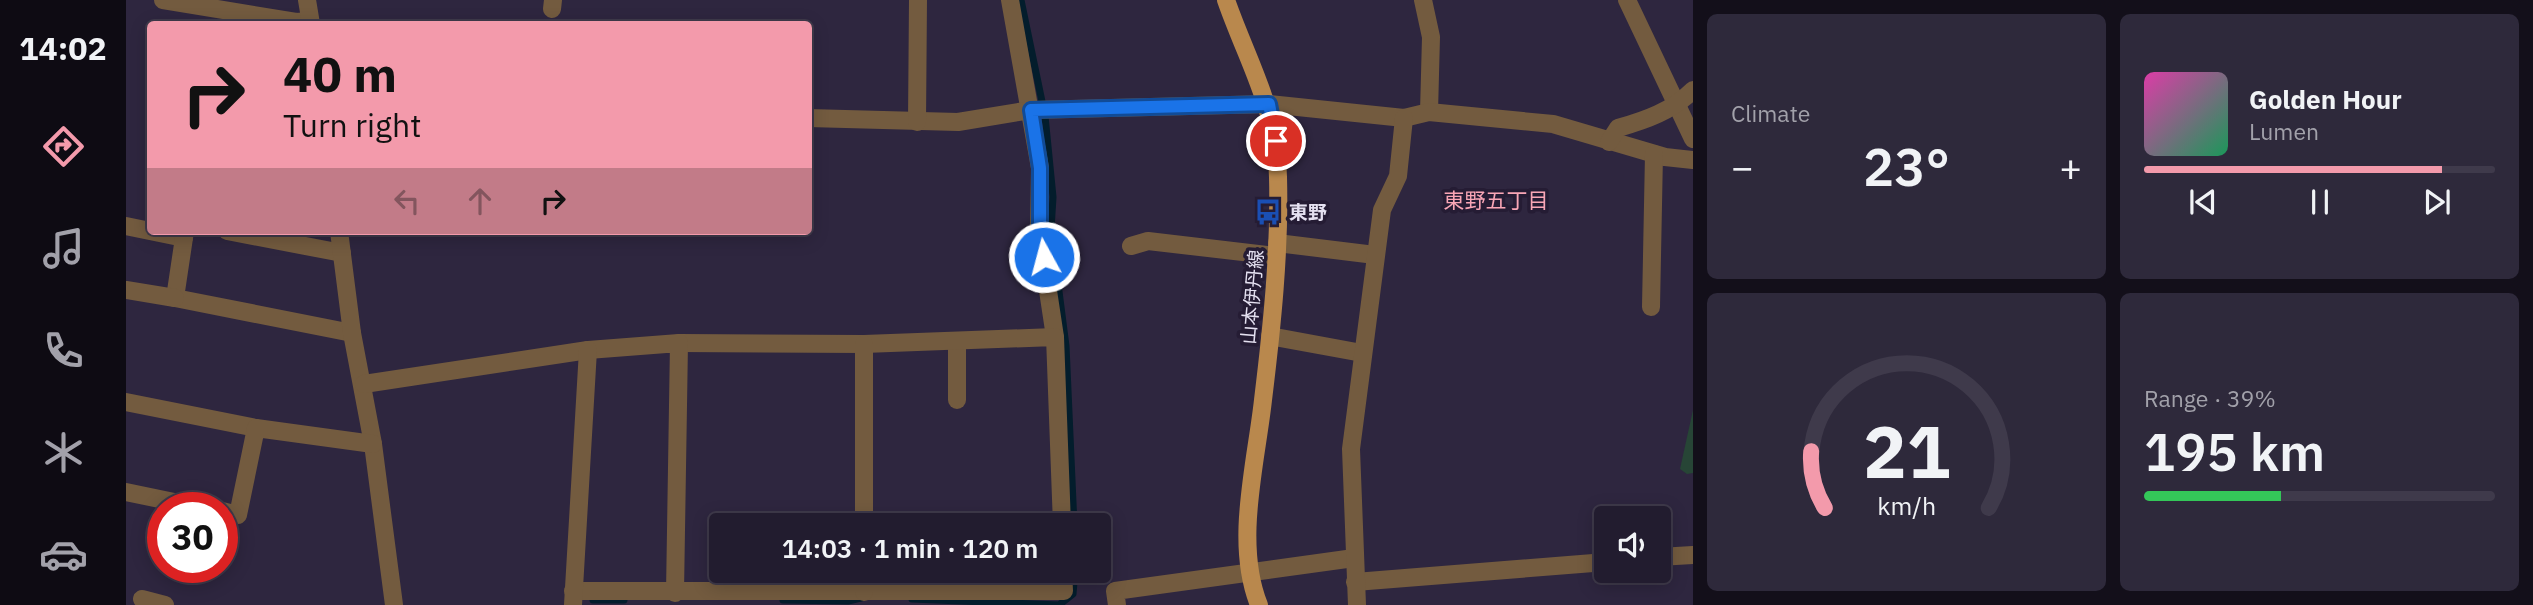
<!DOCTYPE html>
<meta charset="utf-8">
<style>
:root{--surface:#221c2f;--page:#2e293b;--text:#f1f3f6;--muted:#a2a1aa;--line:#3f3a4b;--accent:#f39aab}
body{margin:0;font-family:"IBM Plex Sans","Noto Sans JP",sans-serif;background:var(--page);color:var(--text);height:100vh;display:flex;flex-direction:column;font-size:26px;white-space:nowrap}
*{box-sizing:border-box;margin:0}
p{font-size:23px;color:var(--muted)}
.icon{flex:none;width:38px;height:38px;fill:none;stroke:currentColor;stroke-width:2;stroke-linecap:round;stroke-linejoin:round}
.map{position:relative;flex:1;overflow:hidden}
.sheet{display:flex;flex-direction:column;gap:14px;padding:14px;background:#130f1a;width:840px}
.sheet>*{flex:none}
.guide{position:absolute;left:21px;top:21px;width:665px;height:214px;border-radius:7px;box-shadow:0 4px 18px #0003,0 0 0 2px var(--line);background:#f39aab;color:#111;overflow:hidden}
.tools{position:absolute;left:1468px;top:506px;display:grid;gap:14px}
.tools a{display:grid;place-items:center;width:77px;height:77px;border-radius:7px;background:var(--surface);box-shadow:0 4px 18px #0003,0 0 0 2px var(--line);font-size:35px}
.speed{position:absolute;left:21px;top:492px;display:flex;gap:14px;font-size:35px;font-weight:700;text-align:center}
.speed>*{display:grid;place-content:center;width:91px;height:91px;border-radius:50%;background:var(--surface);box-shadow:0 4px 18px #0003,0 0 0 2px var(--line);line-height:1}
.speed .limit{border:10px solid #d22;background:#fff;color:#111}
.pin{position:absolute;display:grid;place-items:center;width:60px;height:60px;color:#fff;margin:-30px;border:4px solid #fff;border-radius:50%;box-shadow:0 2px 7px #0007}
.me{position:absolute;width:77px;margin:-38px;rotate:353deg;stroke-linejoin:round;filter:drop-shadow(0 0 5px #0008)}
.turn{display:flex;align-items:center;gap:24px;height:147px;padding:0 21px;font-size:32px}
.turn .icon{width:91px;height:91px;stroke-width:2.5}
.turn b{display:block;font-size:49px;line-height:60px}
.lanes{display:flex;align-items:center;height:66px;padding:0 21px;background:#0003;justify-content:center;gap:35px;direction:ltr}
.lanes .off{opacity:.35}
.big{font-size:52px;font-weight:600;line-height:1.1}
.sheet .widget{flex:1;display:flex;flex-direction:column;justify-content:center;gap:10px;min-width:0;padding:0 24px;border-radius:10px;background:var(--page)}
.sheet .dial{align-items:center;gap:0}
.dial svg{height:182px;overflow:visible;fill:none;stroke:var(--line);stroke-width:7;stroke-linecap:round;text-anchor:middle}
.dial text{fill:var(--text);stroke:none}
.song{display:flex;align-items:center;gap:21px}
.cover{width:84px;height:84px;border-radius:10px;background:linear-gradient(135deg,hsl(320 70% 55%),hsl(150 70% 35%))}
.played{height:7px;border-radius:4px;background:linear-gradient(90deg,var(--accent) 85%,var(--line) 85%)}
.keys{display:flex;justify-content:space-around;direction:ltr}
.heat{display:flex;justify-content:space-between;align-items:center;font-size:38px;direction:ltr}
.charge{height:10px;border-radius:5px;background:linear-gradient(90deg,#34c759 39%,var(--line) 0)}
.sheet .tiles{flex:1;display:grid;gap:14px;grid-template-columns:repeat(2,1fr)}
.trip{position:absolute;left:583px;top:513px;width:402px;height:70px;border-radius:7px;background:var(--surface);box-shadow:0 4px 18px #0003,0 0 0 2px var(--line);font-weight:600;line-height:70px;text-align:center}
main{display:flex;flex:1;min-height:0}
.dock{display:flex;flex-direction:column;width:126px;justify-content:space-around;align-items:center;background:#0e0b13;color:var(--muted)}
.dock .icon{width:49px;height:49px}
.dock .current{color:var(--accent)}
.dock b{font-size:32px;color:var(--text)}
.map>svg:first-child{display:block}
.green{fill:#274536}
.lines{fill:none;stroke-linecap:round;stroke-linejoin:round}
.stream{stroke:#031d2c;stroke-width:7}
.minor{stroke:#735b3f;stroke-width:18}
.major{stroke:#b9884d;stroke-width:18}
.route-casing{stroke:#114b97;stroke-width:18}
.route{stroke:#1a73e8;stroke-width:12}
.labels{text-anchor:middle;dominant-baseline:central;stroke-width:7;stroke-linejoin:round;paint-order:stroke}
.poi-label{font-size:19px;font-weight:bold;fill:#e5e1f1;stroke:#251c34;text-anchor:start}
.street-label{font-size:19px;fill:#e5e1f1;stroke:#251c34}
.neighbourhood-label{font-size:21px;fill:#f9a6b6;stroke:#251c34}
</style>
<main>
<nav class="dock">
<b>14:02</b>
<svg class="icon current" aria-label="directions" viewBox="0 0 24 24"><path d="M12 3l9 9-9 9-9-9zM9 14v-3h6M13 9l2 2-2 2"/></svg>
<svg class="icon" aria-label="music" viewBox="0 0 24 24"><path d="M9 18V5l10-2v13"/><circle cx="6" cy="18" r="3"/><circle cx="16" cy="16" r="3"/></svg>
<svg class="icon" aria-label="phone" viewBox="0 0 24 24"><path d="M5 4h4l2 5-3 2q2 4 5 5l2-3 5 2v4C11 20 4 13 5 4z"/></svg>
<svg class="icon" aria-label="climate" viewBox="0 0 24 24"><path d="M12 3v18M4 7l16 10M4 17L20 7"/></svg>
<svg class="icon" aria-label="car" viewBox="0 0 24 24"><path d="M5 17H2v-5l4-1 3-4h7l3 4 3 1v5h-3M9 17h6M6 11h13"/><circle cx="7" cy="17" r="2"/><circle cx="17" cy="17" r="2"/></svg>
</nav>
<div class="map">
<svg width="1567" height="605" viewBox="0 0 1567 605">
<rect width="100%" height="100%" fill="#2e263f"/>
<!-- green -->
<polygon class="green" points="1567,410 1567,473 1561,474 1554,469"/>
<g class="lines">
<!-- stream -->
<g class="stream">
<polyline points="895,0 919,116 927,197 925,229 940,346 948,525"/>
<polyline points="786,599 933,605 947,594 949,570"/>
<polyline points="467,600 498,600"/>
<polyline points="657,600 722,601 735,598"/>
</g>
<!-- minor -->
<g class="minor">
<polyline points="37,0 170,22 184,21"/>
<polyline points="181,0 185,24"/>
<polyline points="884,0 914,168 913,231 929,337"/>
<polyline points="1297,0 1305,37 1303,112"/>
<polyline points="1501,0 1567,139"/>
<polyline points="426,9 427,0"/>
<polyline points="682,118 832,122 905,110 1143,104 1278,118 1303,112 1427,124 1539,157 1567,160"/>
<polyline points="791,122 792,0"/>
<path d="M1483 142 1492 128C1520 120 1546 111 1567 90"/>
<polyline points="0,226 58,238"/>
<polyline points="59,231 49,298 226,333"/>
<polyline points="101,231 216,253"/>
<polyline points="213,231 226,333 247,444 268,605"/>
<polyline points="1151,243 1249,255"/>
<polyline points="1005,246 1022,241 1150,256"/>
<polyline points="0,290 49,298"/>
<polyline points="1525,307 1528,154"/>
<polyline points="1144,336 1236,353"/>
<polyline points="831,342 831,400"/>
<polyline points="553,343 738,344 929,337 936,525"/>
<polyline points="238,384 462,350 553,343 549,593"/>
<polyline points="0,402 130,428"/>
<polyline points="0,492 77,508"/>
<polyline points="96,511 112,515 130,428 247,444"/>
<polyline points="738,525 738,344"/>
<polyline points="1533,557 1567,555"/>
<polyline points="1229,582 1480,562"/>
<polyline points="447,591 938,591 937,570"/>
<polyline points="738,592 738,570"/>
<polyline points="16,599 39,605"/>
<polyline points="447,605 462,350"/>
<polyline points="991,605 989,591 1228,558"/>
<polyline points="1231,605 1225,449 1256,210 1272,176 1278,118"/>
</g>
<!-- major -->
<path class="major" d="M1100 0C1122 63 1151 108 1152 177 1154 251 1146 326 1137 400 1130 464 1108 543 1133 605"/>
</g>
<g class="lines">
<!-- route casing -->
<g class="route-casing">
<polyline id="route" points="918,257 914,231 914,168 905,110 1143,104 1150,141"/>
</g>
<!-- route -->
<use href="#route" class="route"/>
</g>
<!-- icons -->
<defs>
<g id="bus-bare" transform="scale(2.1)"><path d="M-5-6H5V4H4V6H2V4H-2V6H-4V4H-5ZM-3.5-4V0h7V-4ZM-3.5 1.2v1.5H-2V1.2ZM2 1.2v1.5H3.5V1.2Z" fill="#1a4fb4" stroke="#251c34" stroke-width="2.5" paint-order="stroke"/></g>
</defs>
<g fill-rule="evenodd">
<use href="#bus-bare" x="1142" y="212"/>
</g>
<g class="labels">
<!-- poi labels -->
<g class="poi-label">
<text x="1163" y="212">東野</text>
</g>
<!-- street labels -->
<g class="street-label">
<text transform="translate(1126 297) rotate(-85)">山本伊丹線</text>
</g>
<!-- neighbourhood labels -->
<g class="neighbourhood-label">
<text x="1370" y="200">東野五丁目</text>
</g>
</g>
</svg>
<div class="tools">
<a><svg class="icon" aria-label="sound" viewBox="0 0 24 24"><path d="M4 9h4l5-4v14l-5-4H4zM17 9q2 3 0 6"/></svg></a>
</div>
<div class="speed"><div class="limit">30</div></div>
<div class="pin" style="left:1150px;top:141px;background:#d93025"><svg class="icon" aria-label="arrive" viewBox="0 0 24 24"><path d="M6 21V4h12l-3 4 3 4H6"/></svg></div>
<svg class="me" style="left:918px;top:257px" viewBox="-20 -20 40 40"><circle r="17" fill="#1a73e8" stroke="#fff" stroke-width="3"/><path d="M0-11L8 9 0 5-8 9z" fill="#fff"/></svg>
<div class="trip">14:03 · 1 min · 120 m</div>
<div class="guide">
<div class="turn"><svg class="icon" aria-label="right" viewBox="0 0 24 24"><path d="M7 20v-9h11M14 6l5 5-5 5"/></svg><div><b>40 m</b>Turn right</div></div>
<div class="lanes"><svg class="icon off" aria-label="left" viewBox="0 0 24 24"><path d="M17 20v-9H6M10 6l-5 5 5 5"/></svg><svg class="icon off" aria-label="ahead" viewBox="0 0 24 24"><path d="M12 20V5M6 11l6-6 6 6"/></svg><svg class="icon" aria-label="right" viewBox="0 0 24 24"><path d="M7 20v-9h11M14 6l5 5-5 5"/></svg></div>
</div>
</div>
<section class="sheet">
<div class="tiles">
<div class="widget"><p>Climate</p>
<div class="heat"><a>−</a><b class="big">23°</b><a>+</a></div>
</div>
<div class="widget">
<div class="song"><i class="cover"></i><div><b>Golden Hour</b><p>Lumen</p></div></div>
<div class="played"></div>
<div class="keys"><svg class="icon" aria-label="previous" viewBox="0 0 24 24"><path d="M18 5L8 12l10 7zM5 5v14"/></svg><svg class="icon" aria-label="pause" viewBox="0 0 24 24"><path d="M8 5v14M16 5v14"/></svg><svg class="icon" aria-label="next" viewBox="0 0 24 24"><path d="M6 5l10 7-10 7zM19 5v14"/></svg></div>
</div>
<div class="widget dial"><svg viewBox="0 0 100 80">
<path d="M14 69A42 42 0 1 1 86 69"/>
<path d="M14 69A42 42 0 0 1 8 44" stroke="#f39aab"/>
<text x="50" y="56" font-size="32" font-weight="700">21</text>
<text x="50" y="72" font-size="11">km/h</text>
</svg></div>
<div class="widget"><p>Range · 39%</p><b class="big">195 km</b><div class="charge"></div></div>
</div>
</section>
</main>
